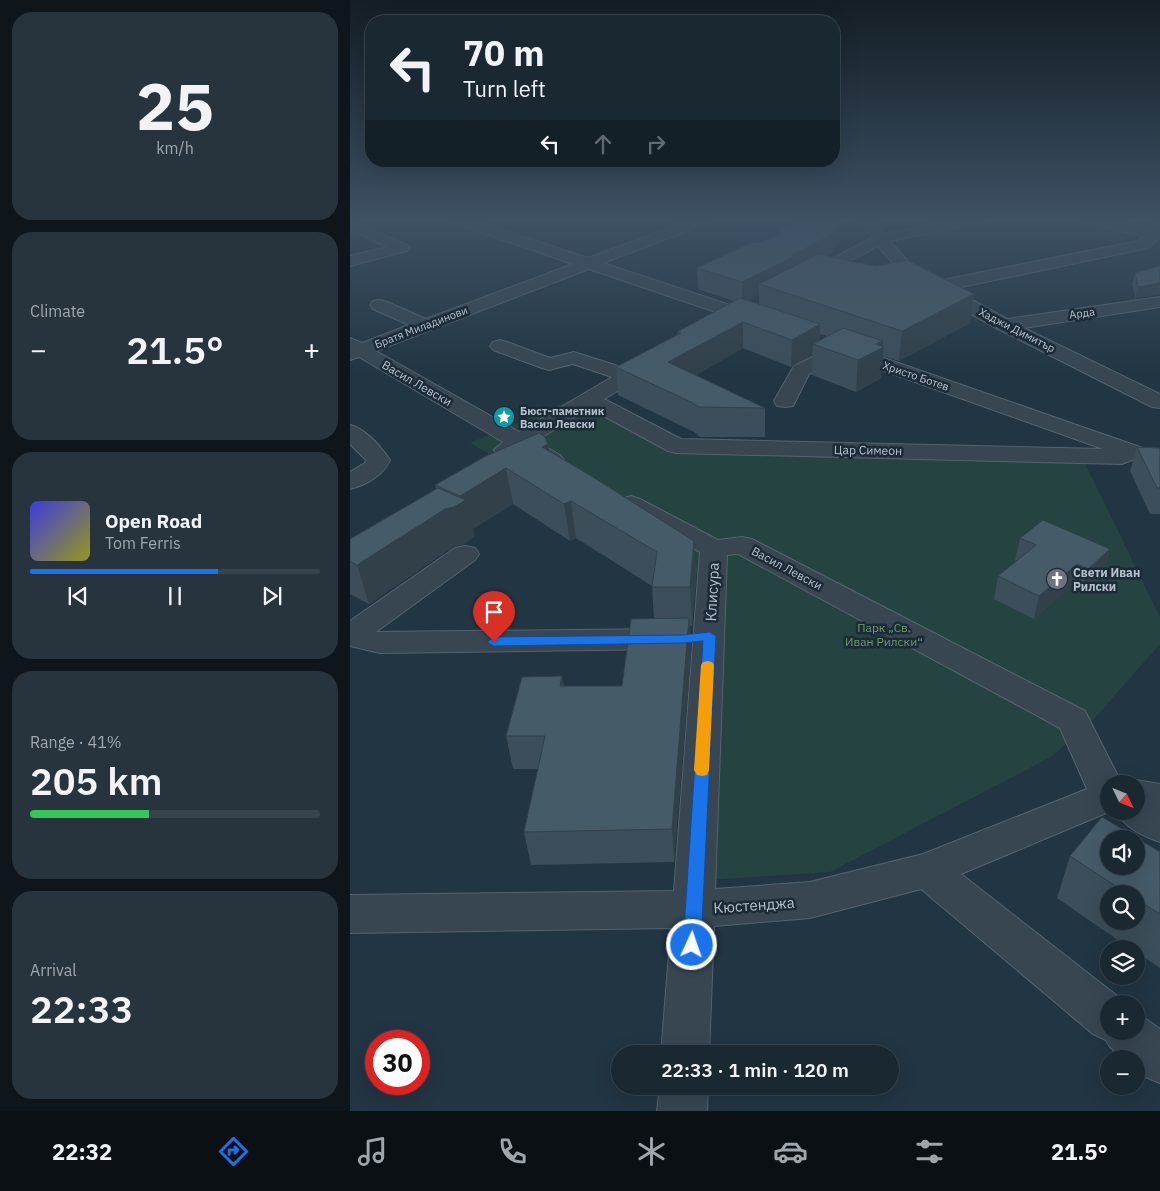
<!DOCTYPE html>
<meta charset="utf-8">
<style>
:root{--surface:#1a2832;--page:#27343e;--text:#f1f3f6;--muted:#9fa6ac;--line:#38444d;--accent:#1a73e8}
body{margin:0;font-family:"IBM Plex Sans",sans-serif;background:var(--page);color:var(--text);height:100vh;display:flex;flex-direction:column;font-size:19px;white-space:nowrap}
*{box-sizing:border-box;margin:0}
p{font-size:16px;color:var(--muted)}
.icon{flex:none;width:28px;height:28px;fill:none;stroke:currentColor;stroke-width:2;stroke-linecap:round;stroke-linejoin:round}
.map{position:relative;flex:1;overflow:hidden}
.side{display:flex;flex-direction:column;gap:12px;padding:12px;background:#0e161c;width:350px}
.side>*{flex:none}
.hud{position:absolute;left:15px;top:15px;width:475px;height:152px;border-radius:20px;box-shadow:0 5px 20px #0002,0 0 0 1px var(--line);background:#1a2832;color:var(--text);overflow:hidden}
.needle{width:32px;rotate:133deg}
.buttons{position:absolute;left:750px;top:775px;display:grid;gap:10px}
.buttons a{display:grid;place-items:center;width:45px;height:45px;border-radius:50%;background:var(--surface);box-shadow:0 5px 20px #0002,0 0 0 1px var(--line);font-size:25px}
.speed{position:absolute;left:15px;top:1030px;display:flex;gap:10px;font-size:25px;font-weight:700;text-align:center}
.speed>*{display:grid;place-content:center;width:65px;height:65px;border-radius:50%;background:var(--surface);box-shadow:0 5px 20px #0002,0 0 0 1px var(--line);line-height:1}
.speed .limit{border:8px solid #d22;background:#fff;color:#111}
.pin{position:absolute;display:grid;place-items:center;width:42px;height:42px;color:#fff;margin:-51px -21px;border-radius:50% 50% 50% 0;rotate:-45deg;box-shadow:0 0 5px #0007}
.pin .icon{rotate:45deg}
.me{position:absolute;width:55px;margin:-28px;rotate:3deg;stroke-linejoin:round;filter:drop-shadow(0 0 4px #0008)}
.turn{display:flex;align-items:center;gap:18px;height:105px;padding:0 15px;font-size:22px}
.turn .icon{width:65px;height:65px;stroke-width:2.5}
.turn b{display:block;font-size:35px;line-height:42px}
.lanes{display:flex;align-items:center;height:48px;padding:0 15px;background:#0003;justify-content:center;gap:25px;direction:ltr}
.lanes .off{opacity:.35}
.big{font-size:38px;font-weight:600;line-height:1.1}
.side .tile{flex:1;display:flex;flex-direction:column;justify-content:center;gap:8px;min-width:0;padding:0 18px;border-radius:20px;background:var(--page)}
.side .dial{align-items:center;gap:0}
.dial b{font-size:65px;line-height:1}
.song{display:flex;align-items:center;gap:15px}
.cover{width:60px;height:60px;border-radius:8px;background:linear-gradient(135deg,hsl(240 70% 55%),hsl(60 70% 35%))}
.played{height:5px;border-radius:2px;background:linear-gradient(90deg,var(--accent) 65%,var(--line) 65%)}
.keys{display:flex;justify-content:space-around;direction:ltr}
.heat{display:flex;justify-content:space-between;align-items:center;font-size:28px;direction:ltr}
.charge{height:8px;border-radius:4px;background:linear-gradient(90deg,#34c759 41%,var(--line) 0)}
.trip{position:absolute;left:261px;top:1045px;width:288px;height:50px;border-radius:25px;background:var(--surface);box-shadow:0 5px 20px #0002,0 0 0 1px var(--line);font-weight:600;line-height:50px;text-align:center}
.tabs{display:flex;height:80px;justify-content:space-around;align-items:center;background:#0a1014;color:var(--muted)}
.tabs .icon{width:35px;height:35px}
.tabs .on{color:var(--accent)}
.tabs b{font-size:22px;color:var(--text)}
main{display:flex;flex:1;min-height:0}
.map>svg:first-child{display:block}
.green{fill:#244341}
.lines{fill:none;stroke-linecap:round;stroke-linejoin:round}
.minor-casing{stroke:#55646f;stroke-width:2}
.minor{fill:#374651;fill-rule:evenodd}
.wall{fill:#3c4e59;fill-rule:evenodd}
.shaded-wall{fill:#314049}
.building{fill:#465b68;stroke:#314049;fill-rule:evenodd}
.route{fill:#1a73e8;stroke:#114b97}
.slow{fill:#f59e0b}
.labels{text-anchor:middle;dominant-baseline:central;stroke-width:5;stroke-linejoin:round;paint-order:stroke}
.far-street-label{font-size:11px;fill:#b3c1cc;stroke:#1c2b37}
.far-poi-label{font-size:11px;font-weight:bold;fill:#b3c1cc;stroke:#1c2b37;text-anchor:start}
.street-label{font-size:12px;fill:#b3c1cc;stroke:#1c2b37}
.poi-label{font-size:12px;font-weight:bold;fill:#b3c1cc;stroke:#1c2b37;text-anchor:start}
.park-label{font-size:12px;fill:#689f6b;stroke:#1c2b37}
.near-street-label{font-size:15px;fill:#b3c1cc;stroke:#1c2b37}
</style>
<main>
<section class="side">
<div class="tile dial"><b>25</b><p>km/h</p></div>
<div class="tile"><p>Climate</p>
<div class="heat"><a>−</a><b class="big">21.5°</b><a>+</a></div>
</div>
<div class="tile">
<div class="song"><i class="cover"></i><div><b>Open Road</b><p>Tom Ferris</p></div></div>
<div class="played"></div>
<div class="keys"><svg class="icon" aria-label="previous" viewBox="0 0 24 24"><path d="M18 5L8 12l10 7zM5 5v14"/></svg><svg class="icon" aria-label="pause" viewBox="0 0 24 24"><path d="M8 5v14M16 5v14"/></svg><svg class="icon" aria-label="next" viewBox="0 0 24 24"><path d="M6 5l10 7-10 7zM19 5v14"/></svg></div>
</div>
<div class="tile"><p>Range · 41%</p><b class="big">205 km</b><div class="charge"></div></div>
<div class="tile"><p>Arrival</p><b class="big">22:33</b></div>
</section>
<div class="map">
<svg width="810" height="1111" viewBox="0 0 810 1111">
<rect width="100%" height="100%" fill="#223542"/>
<!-- green -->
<polygon class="green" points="241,391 339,442 730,453 810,617 810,644 744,719 701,757 480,872 329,882 352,577 120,443"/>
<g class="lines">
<!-- minor casing -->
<g class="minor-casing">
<g id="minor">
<path d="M98 219H119L238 258 343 219H363L361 222 253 263 413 316 416 320 413 324 407 325 401 324 239 269 26 351 169 432 262 377 223 364 199 370 192 368 143 350 140 346 143 342 150 340 157 342 200 358 224 352 277 369C287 363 295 357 307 360L310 364 307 368 254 399 331 439 753 449 492 356 459 374 443 406 435 407 427 406 424 401 444 366 491 343 807 453 810 459 807 463 799 465 782 460 772 464 326 453 318 451 239 408 186 441 210 455 214 460 210 465C195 469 183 459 170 451L156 457 148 455 144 450 153 442 9 357 0 360V338L12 343 59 325 23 309 20 305 23 301 29 300 35 301 76 319 223 264 100 222Z"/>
<polygon points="509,219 523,219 534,234 611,219 639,219 637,222 632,223 540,241 564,268 588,281 788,241 793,236 731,222 729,219 755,219 799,229 805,222 810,221 810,236 798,248 602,289 657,319 810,297 810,307 674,328 810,394 810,408 802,407 648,329 579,291 552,274 528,246 464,280 452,280 450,277 452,274 522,238"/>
<polygon points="0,221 57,245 60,248 57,251 0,266 0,256 37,247 0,230"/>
<path d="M0 425C16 429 31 447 40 460 34 475 16 485 0 489V472L15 463 16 460 0 444Z"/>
<path d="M281 496 290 499 368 540 392 537 402 539 735 711 772 784H759V811H761L611 874 775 1002 776 1004H759V1031H786V1012L810 1029V1083L793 1076 786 1070V1059H773L760 1047 756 1040 743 1034 571 889 460 918 364 926 359 1054H311L321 928 0 933V895L324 891 350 552 272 509 268 504 272 499ZM388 554 710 728 737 789 573 854 460 882 365 889 377 555Z"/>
<polygon points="115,546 125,548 129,554 125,560 26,632 315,629 326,632 330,639 326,646 315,649 30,653 0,646 0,621 105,548"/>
<path d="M786 780 810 784V842C793 836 775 828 766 811H786V784H775Z"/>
<polygon points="310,1086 358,1086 357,1111 307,1111"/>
</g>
</g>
<!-- minor -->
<use href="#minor" class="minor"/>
</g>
<!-- wall -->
<g class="wall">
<path d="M492 236 482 253 477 256 620 323 549 361 533 356 531 378 506 392 462 375V355L441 367 393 348 346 375 415 408V437H350L344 432 268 395 266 367 327 335V332L384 301 348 289 347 268 410 243ZM409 295V304L398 300ZM470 334 477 336 470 340Z"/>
<polygon points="810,266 810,294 785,298 782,284 785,273"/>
<polygon points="198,444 199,452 344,541 346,579 342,626 340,626 341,650 324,862 181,865 174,832 188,769 163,769 156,736 212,676 214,686 272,686 304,619 302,586 226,538 220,541 163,504 123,529 124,537 112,545 104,546 19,604 0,594 0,539 86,490 85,485"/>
<polygon points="787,447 810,448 810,514 800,514 780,471"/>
<polygon points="670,538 760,549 754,572 732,592 721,586 684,619 644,599 648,576 667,561 665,560"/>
<path d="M810 852V968L786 952V949H781L707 898 720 856ZM759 894H786V921H759Z"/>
</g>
<!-- shaded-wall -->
<g class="shaded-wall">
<polygon points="492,219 493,219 492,236 482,253 444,274 409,284 409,295 392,304 392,282 442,255"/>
<polygon points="0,221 1,221 4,235 0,236"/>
<polygon points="810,283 810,294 785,298 788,287"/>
<polygon points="624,294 620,323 549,361 552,331"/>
<polygon points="393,322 393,348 320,390 318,362"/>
<polygon points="470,324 470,346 463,344 462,355 441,367 442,340"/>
<polygon points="533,341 532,348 534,347 531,378 506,392 508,360 526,344"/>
<polygon points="198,444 203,479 192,447"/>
<polygon points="156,468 163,504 123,529 124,537 112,545 104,546 19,604 7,565 95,509 112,503 110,496"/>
<polygon points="221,501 226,538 220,541 214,504"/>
<polygon points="344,541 346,579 342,626 340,587"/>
<polygon points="760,549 754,572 732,592 738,569"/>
<polygon points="727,564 721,586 684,619 689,596"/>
<polygon points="339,618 341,650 324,862 322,829"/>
<polygon points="212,676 217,708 210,686"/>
</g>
<!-- building -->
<g class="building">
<polygon points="451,219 492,219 483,234 442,255 445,256 392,282 347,268 403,242 410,243 428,234 433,227"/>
<polygon points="468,254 526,266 557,260 624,294 552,331 409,284"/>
<polygon points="810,266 810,283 788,287 785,273"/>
<polygon points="390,298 470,324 442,340 393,322 318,362 415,408 348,407 343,403 266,367 331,333 327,332"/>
<polygon points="493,328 533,341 526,344 534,347 508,360 463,344"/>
<polygon points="189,433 194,436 198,444 192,447 243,477 344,541 340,587 302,587 307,552 221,501 214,504 156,468 110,496 85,485 136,456"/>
<polygon points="787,447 810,448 810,488 807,488"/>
<polygon points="88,488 116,500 104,507 95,509 7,565 0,561 0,539"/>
<polygon points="693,520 760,549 738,569 727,564 689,596 648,576 686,545 670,538"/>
<polygon points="339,618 322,829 174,832 195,736 156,736 172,677 212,676 210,686 272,686 281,619"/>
<path d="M752 817 810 852V914L786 899V894H778L720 856ZM759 839H786V866H759Z"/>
</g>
<!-- sky -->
<linearGradient id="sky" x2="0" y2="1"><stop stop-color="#131d24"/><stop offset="0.59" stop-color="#3e5165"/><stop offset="1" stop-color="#3e5165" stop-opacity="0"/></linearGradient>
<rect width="810" height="374" fill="url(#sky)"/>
<!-- route -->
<polygon class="route" points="360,632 366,636 351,945 348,951 342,953 336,951 333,945 353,641 333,643 144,646 137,642 144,637 333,635"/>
<!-- slow -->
<polygon class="slow" points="358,661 362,662 364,665 359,770 357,775 352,776 347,775 344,770 351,665 353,662"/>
<!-- icons -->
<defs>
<g id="sight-disc" transform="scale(1.125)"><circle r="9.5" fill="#0f9aa8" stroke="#1c2b37"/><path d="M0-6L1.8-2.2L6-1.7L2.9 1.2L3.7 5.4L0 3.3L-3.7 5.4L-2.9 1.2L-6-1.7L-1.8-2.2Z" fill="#fff"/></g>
<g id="church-disc" transform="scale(1.125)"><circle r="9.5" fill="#6b7280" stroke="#1c2b37"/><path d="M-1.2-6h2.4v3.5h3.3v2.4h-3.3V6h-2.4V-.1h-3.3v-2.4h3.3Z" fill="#fff"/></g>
</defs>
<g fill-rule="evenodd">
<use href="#sight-disc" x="154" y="417"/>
<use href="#church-disc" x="707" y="579"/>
</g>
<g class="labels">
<!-- far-street labels -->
<g class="far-street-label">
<text transform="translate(732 313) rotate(-8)">Арда</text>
<text transform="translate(71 327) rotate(-21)">Братя Миладинови</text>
<text transform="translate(667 330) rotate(27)">Хаджи Димитър</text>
<text transform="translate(566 376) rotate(19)">Христо Ботев</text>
</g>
<!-- far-poi labels -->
<g class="far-poi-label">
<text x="170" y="411">Бюст-паметник<tspan x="170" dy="13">Васил Левски</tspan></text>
</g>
<!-- street labels -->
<g class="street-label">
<text transform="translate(67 383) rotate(30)">Васил Левски</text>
<text transform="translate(518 450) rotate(1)">Цар Симеон</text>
<text transform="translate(437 568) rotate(28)">Васил Левски</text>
</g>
<!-- poi labels -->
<g class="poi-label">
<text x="723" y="572">Свети Иван<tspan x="723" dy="14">Рилски</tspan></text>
</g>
<!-- park labels -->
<g class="park-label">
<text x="534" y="627">Парк „Св.<tspan x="534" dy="14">Иван Рилски“</tspan></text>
</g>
<!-- near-street labels -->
<g class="near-street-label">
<text transform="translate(362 592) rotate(-87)">Клисура</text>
<text transform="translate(404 905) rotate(-4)">Кюстенджа</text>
</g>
</g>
</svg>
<div class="buttons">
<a><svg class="needle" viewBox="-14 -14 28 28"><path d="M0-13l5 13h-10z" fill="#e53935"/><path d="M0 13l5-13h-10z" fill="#9fa6ac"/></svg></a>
<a><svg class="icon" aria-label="sound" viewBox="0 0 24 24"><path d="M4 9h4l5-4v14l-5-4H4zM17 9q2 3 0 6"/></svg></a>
<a><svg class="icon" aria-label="search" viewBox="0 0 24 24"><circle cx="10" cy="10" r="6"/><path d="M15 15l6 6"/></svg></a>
<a><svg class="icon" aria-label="layers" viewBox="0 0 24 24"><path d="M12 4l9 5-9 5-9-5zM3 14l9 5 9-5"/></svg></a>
<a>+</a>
<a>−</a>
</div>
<div class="speed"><div class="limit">30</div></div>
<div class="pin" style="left:144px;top:642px;background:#d93025"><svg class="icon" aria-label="arrive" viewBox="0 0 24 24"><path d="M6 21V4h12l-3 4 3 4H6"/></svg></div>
<svg class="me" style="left:342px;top:945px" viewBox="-20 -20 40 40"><circle r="17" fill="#1a73e8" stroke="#fff" stroke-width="3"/><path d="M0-11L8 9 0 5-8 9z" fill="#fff"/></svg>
<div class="trip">22:33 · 1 min · 120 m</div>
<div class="hud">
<div class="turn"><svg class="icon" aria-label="left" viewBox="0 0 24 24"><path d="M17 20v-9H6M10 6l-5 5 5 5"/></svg><div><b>70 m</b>Turn left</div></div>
<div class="lanes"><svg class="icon" aria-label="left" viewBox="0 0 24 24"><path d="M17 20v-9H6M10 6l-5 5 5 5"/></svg><svg class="icon off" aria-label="ahead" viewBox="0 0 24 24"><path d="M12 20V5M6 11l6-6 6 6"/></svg><svg class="icon off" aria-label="right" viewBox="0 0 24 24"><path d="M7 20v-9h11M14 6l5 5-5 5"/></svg></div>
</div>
</div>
</main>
<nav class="tabs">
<b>22:32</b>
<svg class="icon on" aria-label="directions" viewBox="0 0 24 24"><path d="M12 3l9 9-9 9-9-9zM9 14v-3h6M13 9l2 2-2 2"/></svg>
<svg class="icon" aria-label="music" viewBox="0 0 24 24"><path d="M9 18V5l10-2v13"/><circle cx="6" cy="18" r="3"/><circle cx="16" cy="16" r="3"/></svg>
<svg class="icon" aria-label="phone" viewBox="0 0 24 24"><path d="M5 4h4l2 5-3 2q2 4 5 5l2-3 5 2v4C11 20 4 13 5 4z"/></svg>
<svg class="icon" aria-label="climate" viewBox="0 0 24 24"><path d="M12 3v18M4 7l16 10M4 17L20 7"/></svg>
<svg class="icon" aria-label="car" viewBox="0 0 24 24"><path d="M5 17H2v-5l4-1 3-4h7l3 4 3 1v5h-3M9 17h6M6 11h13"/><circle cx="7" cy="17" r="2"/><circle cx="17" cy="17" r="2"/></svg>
<svg class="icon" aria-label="filters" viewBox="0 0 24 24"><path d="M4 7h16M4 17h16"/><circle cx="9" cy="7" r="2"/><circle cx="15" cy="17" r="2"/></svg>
<b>21.5°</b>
</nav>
